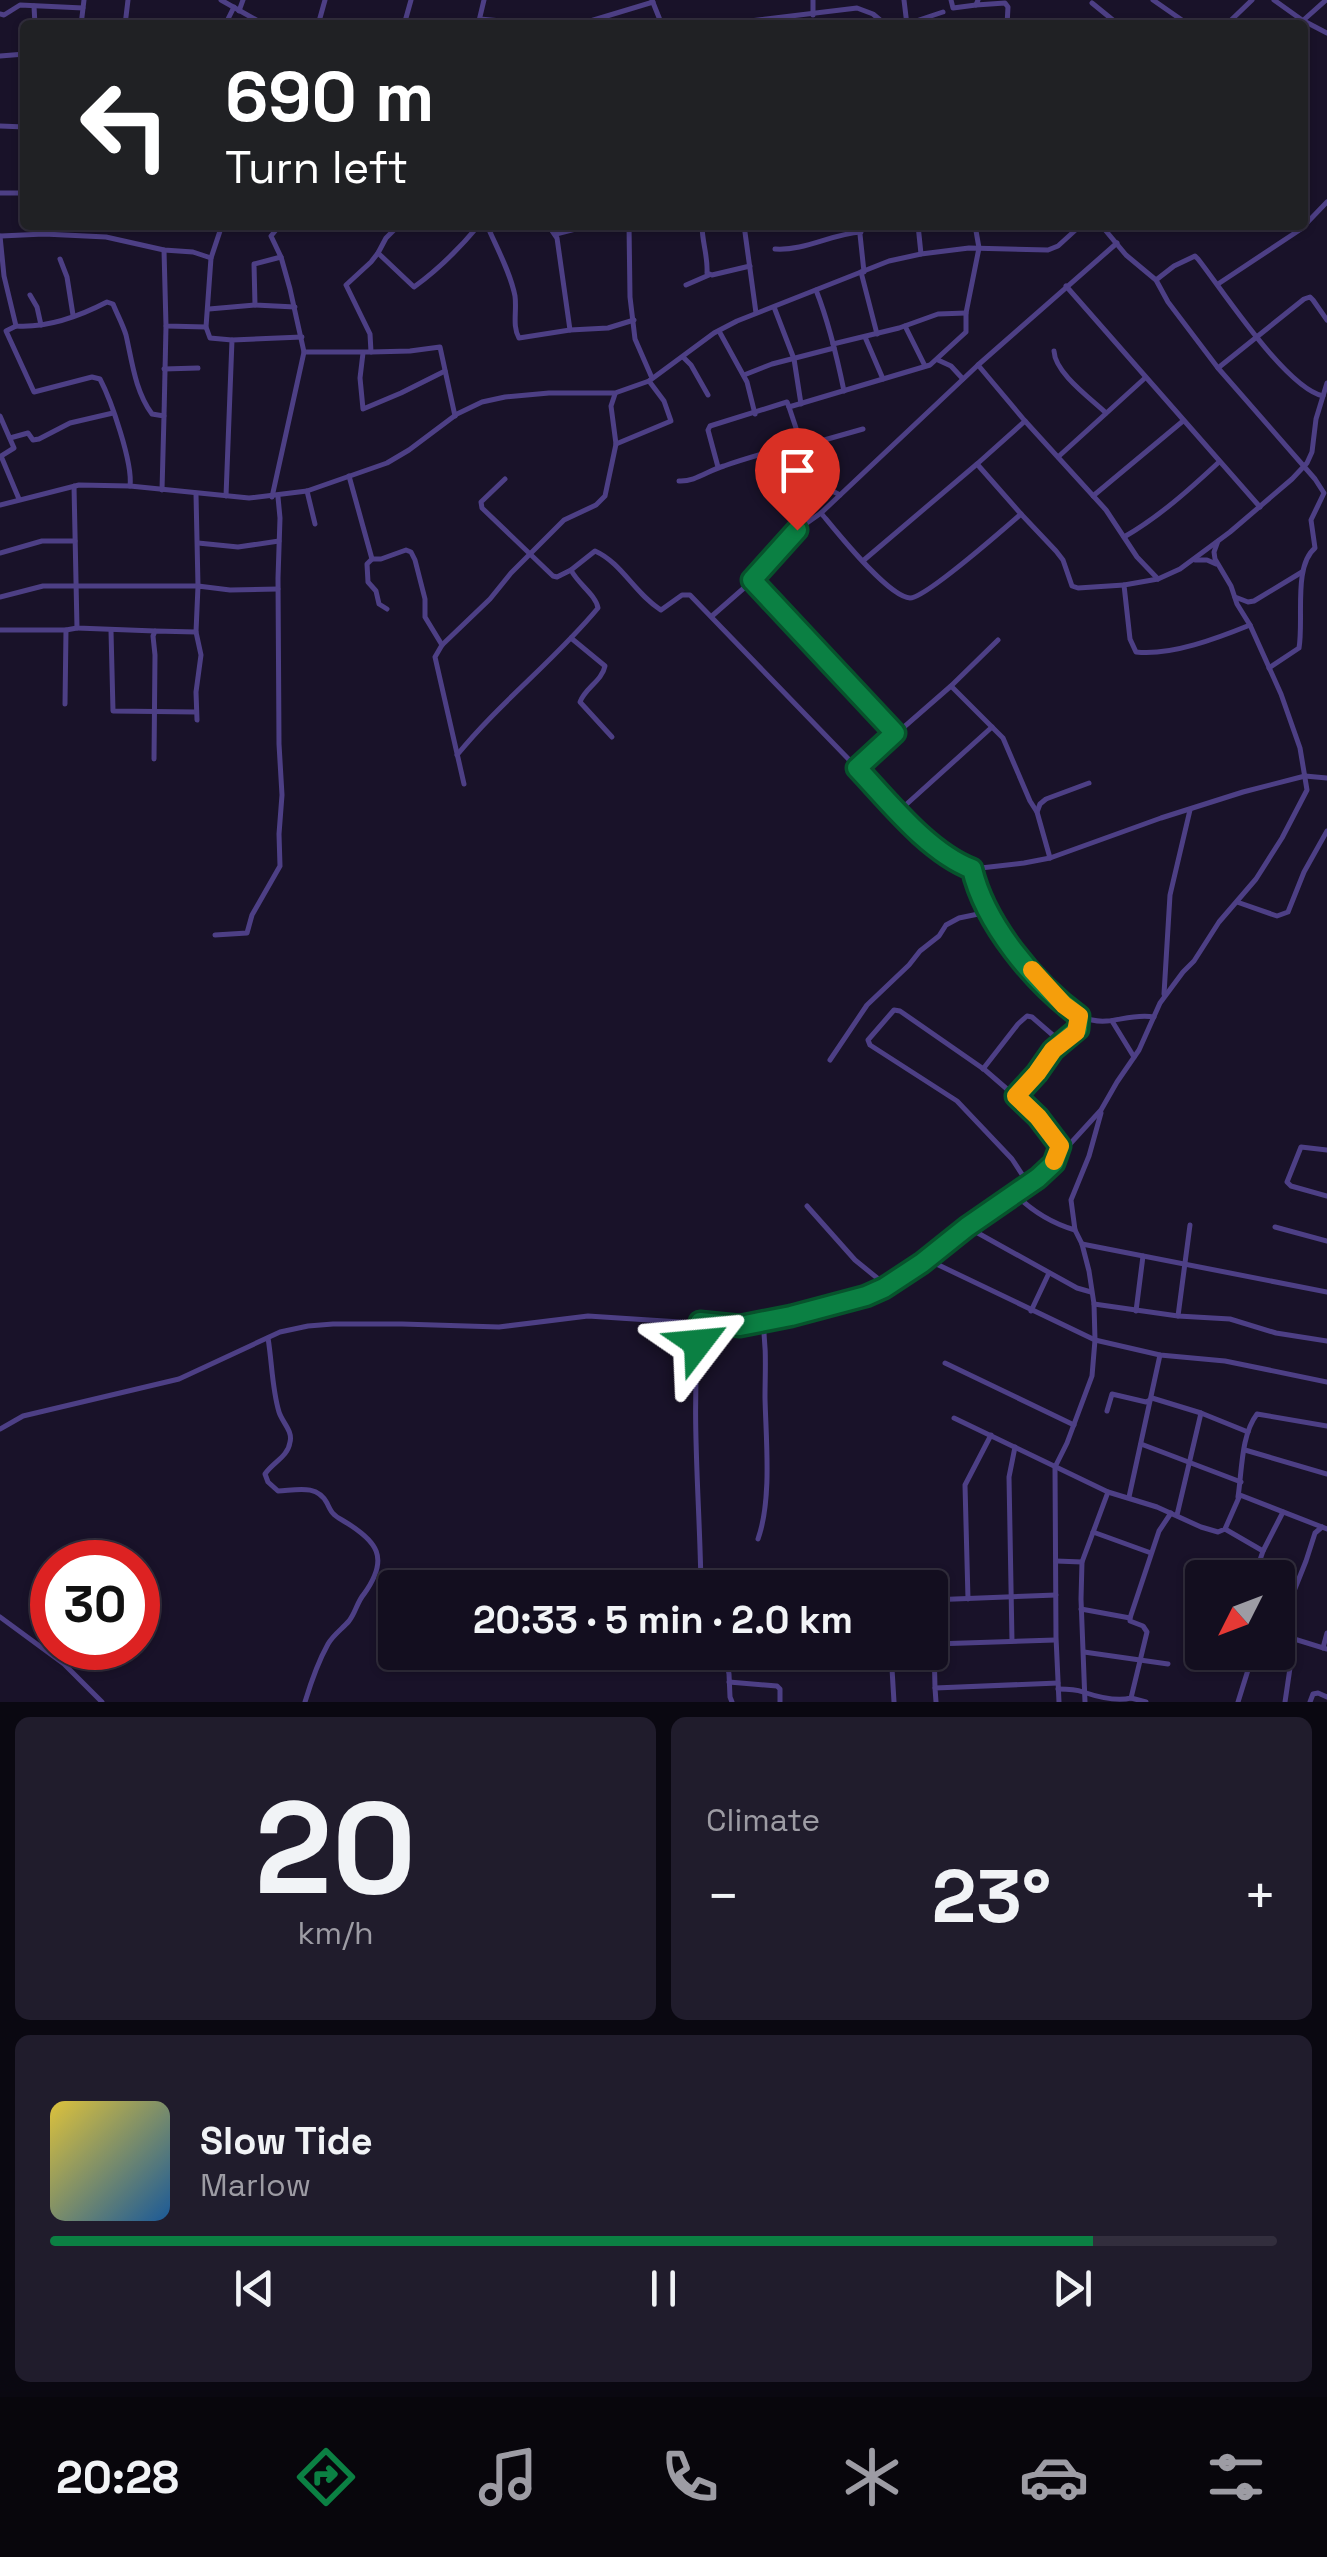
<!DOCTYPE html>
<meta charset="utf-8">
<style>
:root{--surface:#130e1f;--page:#201c2c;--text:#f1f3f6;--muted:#9d9ca4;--line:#322e3d;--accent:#0b8043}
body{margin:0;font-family:"Space Grotesk",sans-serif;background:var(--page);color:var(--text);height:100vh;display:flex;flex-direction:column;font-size:38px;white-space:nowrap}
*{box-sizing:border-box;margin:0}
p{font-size:32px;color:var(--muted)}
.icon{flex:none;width:55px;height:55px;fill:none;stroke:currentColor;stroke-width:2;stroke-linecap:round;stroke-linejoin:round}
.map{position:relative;height:1702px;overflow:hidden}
.side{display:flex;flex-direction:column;gap:15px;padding:15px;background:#0a0811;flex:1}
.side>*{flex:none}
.guide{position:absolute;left:20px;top:20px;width:1288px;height:210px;border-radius:10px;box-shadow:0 2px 8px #0004,0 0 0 2px var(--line);background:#202124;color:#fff;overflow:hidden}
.needle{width:65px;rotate:228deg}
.tools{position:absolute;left:1185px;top:1560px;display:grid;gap:20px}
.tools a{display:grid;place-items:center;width:110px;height:110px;border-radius:10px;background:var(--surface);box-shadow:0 2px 8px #0004,0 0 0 2px var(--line);font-size:50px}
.speed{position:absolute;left:30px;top:1540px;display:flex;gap:20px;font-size:50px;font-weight:700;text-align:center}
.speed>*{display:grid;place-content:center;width:130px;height:130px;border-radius:50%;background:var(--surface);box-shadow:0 2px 8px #0004,0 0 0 2px var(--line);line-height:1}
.speed .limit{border:15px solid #d22;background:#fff;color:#111}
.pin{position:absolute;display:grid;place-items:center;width:85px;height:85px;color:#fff;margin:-102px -42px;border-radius:50% 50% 50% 0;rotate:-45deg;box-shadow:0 0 10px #0007}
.pin .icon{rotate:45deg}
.me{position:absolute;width:110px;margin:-55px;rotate:61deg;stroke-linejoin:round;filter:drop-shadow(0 0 8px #0008)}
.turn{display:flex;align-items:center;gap:35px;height:210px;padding:0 40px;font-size:45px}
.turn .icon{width:130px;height:130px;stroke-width:2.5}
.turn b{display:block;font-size:70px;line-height:85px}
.big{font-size:75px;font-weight:800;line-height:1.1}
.side .card{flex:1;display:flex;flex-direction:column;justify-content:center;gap:15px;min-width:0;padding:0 35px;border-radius:15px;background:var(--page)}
.side .dial{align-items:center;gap:0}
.dial b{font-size:130px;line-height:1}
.song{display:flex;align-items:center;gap:30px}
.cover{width:120px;height:120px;border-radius:15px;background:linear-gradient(135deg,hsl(50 70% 55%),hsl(210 70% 35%))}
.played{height:10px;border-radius:5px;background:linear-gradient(90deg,var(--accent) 85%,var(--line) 85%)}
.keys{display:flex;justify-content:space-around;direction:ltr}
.heat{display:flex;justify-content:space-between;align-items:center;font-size:55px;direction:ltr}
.side .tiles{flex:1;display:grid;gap:15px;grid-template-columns:1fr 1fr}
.card:last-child{grid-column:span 2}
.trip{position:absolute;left:378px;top:1570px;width:570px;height:100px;border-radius:10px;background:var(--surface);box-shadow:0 2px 8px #0004,0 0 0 2px var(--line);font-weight:800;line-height:100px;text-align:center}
.tabs{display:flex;height:160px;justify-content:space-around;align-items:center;background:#08060c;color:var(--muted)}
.tabs .icon{width:70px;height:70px}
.tabs .active{color:var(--accent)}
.tabs b{font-size:45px;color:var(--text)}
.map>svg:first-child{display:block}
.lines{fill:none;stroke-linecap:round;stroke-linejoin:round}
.minor{stroke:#4d3f85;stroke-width:5}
.route-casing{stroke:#07532c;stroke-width:25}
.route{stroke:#0b8043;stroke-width:18}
.slow{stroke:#f59e0b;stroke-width:18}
</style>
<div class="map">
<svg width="1327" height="1702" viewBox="0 0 1327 1702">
<rect width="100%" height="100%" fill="#191229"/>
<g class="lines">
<!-- minor -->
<g class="minor">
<polyline points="221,0 265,25"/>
<polyline points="652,0 662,25"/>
<polyline points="904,0 907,25"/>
<polyline points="951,0 953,8 976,5"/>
<polyline points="978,0 976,5 1005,3 1008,7 1007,25"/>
<polyline points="1153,0 1189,25"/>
<polyline points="1274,0 1302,20 1327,33"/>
<polyline points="1092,3 1119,25"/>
<polyline points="34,6 35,25"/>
<polyline points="239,11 243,0"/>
<polyline points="0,14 4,15 20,5 83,8"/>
<polyline points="813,15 813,0"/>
<polyline points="480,19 547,25"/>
<polyline points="907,24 943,12"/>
<polyline points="81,25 84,0"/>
<polyline points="125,25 128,0"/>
<polyline points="225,25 234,7"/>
<polyline points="318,25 325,0"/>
<polyline points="404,25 411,0"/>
<polyline points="478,25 484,0"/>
<polyline points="555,25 564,25"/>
<polyline points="577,25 653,2"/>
<polyline points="717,25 857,8 873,14 886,25"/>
<polyline points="1226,25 1252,0"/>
<polyline points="1298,25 1326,0"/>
<polyline points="0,56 25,54"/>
<polyline points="0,126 25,127"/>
<polyline points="0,193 25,193"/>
<polyline points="222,225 211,258 206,327 210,338 232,340"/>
<path d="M399 225 386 238 378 253 414 287C439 269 459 249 479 225"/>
<path d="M496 225 490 232C499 252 511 275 515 296 517 311 512 326 519 338L570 330 608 328 634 320"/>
<polyline points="548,225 557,238 570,330"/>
<polyline points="629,225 630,297 635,339 652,378"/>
<path d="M702 225C702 242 708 256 707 273L712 275 750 266"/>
<polyline points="744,225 756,313"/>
<polyline points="859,225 864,272"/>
<polyline points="918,225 921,254"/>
<path d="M1101 225 1126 255 1156 280 1168 302 1218 368 1315 479 1324 493 1311 520 1315 548C1293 566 1304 620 1299 648L1269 668"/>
<polyline points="556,234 591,225"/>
<path d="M0 236 4 276 16 326C47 328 80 316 107 302L113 304C117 314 123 325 126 335 132 361 135 391 152 414L164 416 162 490"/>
<polyline points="1,236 44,234 106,237 164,250 193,252 211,258"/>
<path d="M775 249C805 251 831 234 861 232"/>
<polyline points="164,250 166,326 206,327"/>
<polyline points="281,257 254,264 255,305 295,307"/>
<polyline points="60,259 67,277 73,315"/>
<polyline points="861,272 877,334"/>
<path d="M1156 280 1174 266 1195 256 1198 259C1223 291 1286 388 1323 396"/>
<polyline points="1218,284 1301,229 1327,202"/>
<polyline points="686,285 709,275"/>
<polyline points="1066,286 1260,507"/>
<path d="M816 290C829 323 837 357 844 391"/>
<polyline points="30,295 37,307 41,325"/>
<polyline points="774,307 794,359 801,404"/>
<polyline points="209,309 255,305"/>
<path d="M16 326 6 331 34 392 92 377 100 379C111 400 133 463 130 486"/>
<polyline points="905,326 925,366"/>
<polyline points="719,331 747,382 755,414"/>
<polyline points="865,337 883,379"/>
<polyline points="833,344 899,328 938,314 966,313"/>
<path d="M1054 351C1055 373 1090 398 1106 413"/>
<polyline points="304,352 371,352 370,334 346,285 371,262 378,253"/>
<polyline points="371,352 410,351 440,347 455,416"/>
<polyline points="363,353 360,378 363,409 401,393 445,371"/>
<polyline points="683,357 691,365 708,395"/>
<polyline points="938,360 951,366 963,379"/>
<polyline points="978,365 1025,421 1106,510 1137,557 1158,579"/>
<polyline points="1218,368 1304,299 1310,297 1313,300 1327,320"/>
<polyline points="164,369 198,368"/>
<polyline points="744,375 772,364 834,348"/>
<polyline points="0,416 14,448 1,456 19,499"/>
<polyline points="164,416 166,326"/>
<polyline points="10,438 28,433 33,440 39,439 70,423 113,413"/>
<polyline points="616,444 671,421 664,401 649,381"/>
<polyline points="803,446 863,429"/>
<polyline points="1058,457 1145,378"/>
<polyline points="977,464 1025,421"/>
<polyline points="718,467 708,430 710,426 787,402 789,407"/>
<polyline points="349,476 372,559 367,564 368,582 376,591 379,604 387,609"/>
<polyline points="505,479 481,502 482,508 553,576 557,577 571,570"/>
<path d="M679 481C695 482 709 470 724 466 749 457 775 451 801 442"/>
<polyline points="74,486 77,628 155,631"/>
<polyline points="307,491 315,524"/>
<polyline points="840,495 819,484 802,446 789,407 930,365 966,332 966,313 979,248 975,225"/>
<polyline points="226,496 232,340 302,337"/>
<polyline points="1093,496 1183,421"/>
<polyline points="272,497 304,352 290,289 281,257 271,236 280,225"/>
<polyline points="0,505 79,485 130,486 249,498 307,491 387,463 409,450 457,414 482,402 505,397 549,393 615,393 649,381 714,333 737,321 889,261 921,254 969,248 1048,250 1058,246 1081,225"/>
<path d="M821 513C836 531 888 597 910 598 925 598 1005 528 1021 514L977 464 864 560"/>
<polyline points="1021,514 1056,551 1063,560 1072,586 1078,588 1124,585"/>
<path d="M1124 537C1159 517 1190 489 1219 462"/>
<polyline points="198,543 238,547 279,541"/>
<polyline points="0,553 42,541 75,541"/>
<polyline points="372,559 381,559 406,550 411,552 415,560 425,599 425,617 442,645"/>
<polyline points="1195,560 1207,560 1216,564"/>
<polyline points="753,579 895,733"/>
<polyline points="0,597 43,586 198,586 196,494"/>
<polyline points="1235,597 1248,602 1254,601 1302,572"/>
<polyline points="712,616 760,574 797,530 821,513 978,365 1117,243"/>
<path d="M1250 625C1218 638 1171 656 1136 652L1130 639 1124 585 1158 579 1180 569 1230 532 1292 479 1307 463 1312 452 1316 419 1327 383"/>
<polyline points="0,630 66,630 77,628"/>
<polyline points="111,631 113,711 196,712"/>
<polyline points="196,632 201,655 196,692 197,720"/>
<path d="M571 638 605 666C602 681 585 688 580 702L612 737"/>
<polyline points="951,686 1003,738 1030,801 1037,812"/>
<polyline points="65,704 66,630"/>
<path d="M457 755C500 702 555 660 598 608 596 595 578 584 571 570L595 551C622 563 635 594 661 610L682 595H690L917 830 957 863 972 869 1024 863 1050 858 1161 818 1243 792 1305 776 1327 778"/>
<polyline points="154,759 155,655 153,636 155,631 196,632 198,586 230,590 278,589"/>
<polyline points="857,768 951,686 998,640"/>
<polyline points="464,784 435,657 442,645 490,599 511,573 564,520 596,505 605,496 616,444 611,406 615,394"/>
<polyline points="899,811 992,727"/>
<polyline points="1050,858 1037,812 1040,804 1046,799 1089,783"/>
<path d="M972 869C984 918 1015 952 1048 988 1061 1001 1073 1016 1092 1020 1112 1025 1129 1013 1154 1017"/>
<polyline points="1237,902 1277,916 1288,912 1304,872 1327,831"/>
<polyline points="215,935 247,933 252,915 280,866 279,834 282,795 279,744 278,578 280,518 278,497"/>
<polyline points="1164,994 1170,895 1190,810"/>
<polyline points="1112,1021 1134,1057"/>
<polyline points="830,1060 867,1005 909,965 920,951 939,936 946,925 959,918 988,912"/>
<polyline points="983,1069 1018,1024 1027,1016 1032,1017 1055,1037 1064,1039"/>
<polyline points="1015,1096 985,1070 900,1011 894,1010 868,1040 870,1045 957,1101 1012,1159 1029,1185"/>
<polyline points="1327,1150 1301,1147 1287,1182 1291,1186 1327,1196"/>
<polyline points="1057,1156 1060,1145 1038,1117 1015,1096 1037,1073 1053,1050 1076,1033 1079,1016"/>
<path d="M1015 1194C1033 1212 1051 1223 1075 1230"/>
<polyline points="807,1206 855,1260 887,1286"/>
<polyline points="967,1227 1077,1288 1091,1292"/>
<polyline points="1275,1227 1327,1241"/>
<polyline points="1082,1244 1327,1292"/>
<polyline points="926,1259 1095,1340 1160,1355 1225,1361 1327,1382"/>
<polyline points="1094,1304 1178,1316 1230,1319 1276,1333 1327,1341"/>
<polyline points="1031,1311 1049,1273"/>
<polyline points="1136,1311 1143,1256"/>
<polyline points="1178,1316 1190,1225"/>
<path d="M700 1323C690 1410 700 1500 701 1588"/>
<path d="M268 1338C272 1362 272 1389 279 1412 282 1422 293 1431 290 1442 288 1457 273 1462 265 1474L268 1482 278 1491C297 1490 317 1484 327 1503 331 1512 333 1515 342 1520 378 1541 390 1558 364 1594 357 1602 356 1612 349 1621 342 1629 333 1635 328 1644 318 1662 311 1682 305 1702"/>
<polyline points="945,1363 1074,1425"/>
<polyline points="1152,1398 1201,1413 1248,1432"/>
<polyline points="1107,1411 1112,1394 1146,1402 1150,1400"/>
<polyline points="954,1418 1108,1492 1157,1507 1201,1527 1218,1532 1225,1529 1240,1495 1327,1529"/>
<polyline points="0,1429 23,1416 179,1379 280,1332 308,1326 333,1324 402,1324 499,1327 588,1316 741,1326 791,1316 866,1296 883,1289 922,1263 967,1227 1038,1179 1101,1110 1117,1082 1139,1050 1160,1003 1183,972 1194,961 1219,922 1256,879 1282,838 1307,790 1300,748 1281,694 1250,625 1237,604 1231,586 1215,559 1214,552 1218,541"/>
<polyline points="1141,1444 1241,1482"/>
<polyline points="1245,1450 1327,1474"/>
<polyline points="1129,1497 1160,1355"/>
<path d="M1238 1497C1242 1471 1241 1435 1257 1414L1327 1426"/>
<polyline points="1177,1515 1201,1413"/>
<polyline points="1225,1529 1263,1551"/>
<polyline points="1093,1532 1151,1553"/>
<path d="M758 1539C772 1499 766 1441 765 1398 765 1371 767 1347 762 1320"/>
<polyline points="1056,1561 1082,1562"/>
<polyline points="1254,1578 1263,1551 1283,1512"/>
<polyline points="968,1599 965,1485 991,1435"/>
<polyline points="930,1600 1056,1595"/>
<polyline points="1081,1609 1130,1618"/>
<polyline points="0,1617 64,1664 102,1702"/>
<polyline points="1278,1631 1306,1561 1315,1533 1322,1527"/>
<polyline points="1278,1634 1327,1649"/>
<polyline points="1012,1641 1009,1477 1015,1447"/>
<polyline points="930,1644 934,1644 935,1688"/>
<polyline points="934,1644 1055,1640"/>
<polyline points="1323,1648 1327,1633"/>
<polyline points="725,1652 729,1674 730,1697 732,1702"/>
<polyline points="891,1652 894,1702"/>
<polyline points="1084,1652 1168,1664"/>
<polyline points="1249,1652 1270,1659"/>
<polyline points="1271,1652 1270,1659 1289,1665 1290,1668 1285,1702"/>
<polyline points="729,1682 777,1686 780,1689 780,1702"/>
<path d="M1058 1689C1066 1689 1075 1689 1083 1692 1098 1697 1116 1702 1131 1698L1147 1632 1143 1626 1130 1621V1618L1159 1531 1171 1513"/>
<polyline points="1131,1698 1146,1702"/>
<polyline points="936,1702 935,1688 1058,1683"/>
<polyline points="1059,1702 1056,1637 1055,1467 1067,1443 1092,1376 1095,1340 1094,1304 1089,1271 1082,1244 1075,1230 1071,1200 1089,1156 1101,1113"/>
<polyline points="1085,1702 1081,1599 1082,1562 1108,1492"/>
<polyline points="1238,1702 1253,1654"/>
<polyline points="1310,1702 1313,1694 1318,1693 1327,1697"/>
</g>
</g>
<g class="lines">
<!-- route casing -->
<g class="route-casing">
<path id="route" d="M698 1343 700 1322 740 1326 791 1316 866 1296 884 1288 922 1263 967 1227 1038 1178 1054 1163 1060 1146 1038 1117 1016 1096 1037 1073 1053 1050 1078 1029 1079 1016C1034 983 985 924 972 869 928 852 889 802 857 768L895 733 752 580 797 530"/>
</g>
<!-- route -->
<use href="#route" class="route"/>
<!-- slow -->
<polyline class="slow" points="1032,970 1064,1005 1079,1016 1076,1032 1053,1050 1037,1073 1016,1096 1038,1117 1060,1146 1054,1161"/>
</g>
</svg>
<div class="tools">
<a><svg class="needle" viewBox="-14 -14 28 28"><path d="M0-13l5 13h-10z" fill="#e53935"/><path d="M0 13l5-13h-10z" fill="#9d9ca4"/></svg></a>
</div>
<div class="speed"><div class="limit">30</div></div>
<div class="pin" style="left:797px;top:530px;background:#d93025"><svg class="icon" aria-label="arrive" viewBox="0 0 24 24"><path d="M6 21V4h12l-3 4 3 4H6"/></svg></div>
<svg class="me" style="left:698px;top:1343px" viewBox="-20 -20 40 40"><path d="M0-17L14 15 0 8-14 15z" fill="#0b8043" stroke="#fff" stroke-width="4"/></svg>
<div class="trip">20:33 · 5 min · 2.0 km</div>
<div class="guide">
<div class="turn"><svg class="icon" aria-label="left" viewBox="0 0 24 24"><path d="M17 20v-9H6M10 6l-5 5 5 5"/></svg><div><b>690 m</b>Turn left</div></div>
</div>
</div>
<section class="side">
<div class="tiles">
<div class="card dial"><b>20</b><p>km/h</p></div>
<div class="card"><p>Climate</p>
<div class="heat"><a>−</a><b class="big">23°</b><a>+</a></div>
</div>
<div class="card">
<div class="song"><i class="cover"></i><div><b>Slow Tide</b><p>Marlow</p></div></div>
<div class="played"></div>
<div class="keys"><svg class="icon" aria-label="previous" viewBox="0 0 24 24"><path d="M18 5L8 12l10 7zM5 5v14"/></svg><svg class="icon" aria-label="pause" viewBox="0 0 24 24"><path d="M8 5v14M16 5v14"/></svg><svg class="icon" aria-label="next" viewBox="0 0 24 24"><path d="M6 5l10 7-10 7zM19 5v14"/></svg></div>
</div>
</div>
</section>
<nav class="tabs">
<b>20:28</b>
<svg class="icon active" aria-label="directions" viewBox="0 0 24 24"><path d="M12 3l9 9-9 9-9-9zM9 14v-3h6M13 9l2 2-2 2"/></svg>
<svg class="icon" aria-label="music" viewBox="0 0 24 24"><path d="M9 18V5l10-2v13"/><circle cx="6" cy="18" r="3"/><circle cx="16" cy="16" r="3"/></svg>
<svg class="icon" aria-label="phone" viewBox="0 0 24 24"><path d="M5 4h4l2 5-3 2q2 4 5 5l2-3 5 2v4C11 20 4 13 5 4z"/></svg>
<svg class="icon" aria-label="climate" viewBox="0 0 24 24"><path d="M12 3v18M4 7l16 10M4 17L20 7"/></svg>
<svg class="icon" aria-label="car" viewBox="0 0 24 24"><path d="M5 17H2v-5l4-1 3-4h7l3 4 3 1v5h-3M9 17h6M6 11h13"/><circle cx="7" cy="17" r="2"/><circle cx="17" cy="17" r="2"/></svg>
<svg class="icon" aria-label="filters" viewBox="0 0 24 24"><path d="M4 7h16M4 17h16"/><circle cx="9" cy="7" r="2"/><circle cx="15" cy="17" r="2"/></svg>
</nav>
